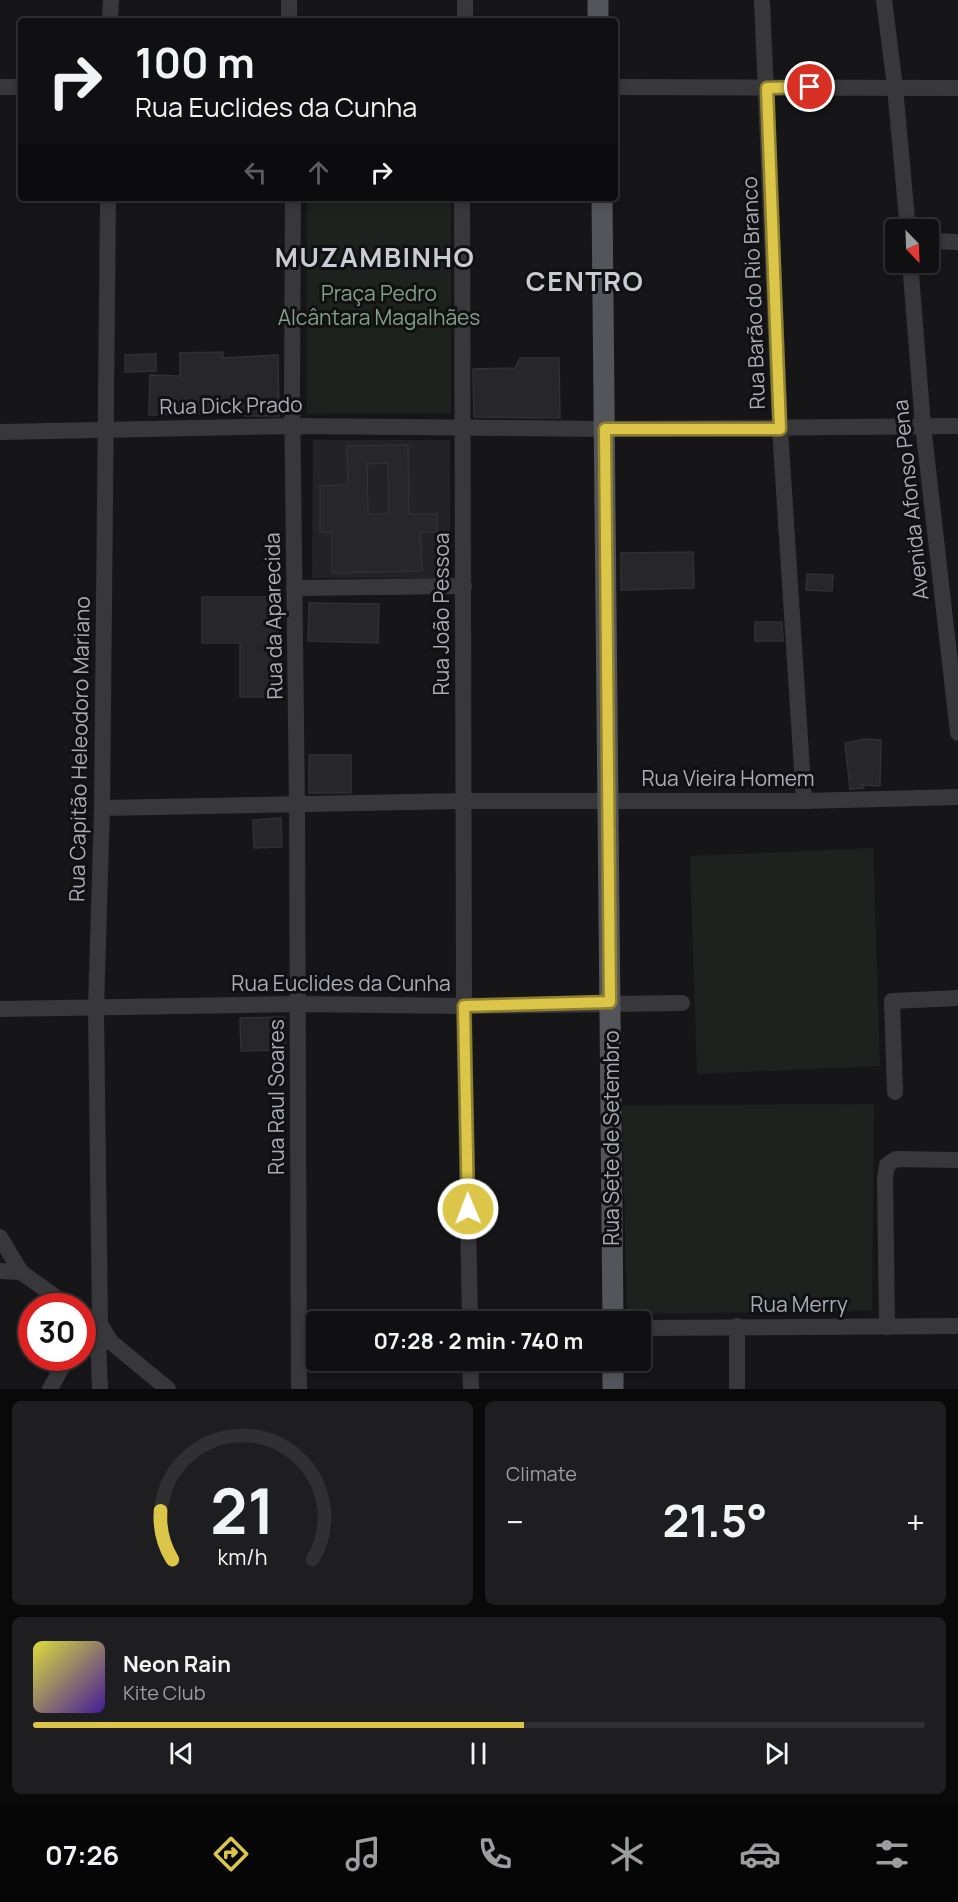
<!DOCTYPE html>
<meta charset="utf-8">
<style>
:root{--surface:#101012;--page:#1e1e20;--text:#f1f3f6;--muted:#9c9d9f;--line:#303032;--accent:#dcc649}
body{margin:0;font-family:Manrope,sans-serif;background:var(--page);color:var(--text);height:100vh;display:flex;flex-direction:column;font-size:22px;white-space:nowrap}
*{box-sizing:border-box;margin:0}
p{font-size:20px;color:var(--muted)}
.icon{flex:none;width:33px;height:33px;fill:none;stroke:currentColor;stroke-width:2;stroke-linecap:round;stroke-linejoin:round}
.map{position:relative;height:1389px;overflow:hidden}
.details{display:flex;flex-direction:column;gap:12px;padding:12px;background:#09090a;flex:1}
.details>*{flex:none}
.guide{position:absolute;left:18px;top:18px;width:600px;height:183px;border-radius:6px;box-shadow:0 3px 9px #0003,0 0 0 2px var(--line);background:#101012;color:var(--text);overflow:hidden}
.needle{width:39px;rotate:157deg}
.tools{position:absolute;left:885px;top:219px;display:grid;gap:12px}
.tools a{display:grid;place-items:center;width:54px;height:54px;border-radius:6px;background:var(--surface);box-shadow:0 3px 9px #0003,0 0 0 2px var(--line);font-size:30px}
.speed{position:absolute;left:18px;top:1293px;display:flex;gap:12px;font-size:30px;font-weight:700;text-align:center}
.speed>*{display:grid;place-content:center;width:78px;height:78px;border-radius:50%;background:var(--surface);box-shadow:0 3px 9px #0003,0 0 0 2px var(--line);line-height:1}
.speed .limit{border:9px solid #d22;background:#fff;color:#111}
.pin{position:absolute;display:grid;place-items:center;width:51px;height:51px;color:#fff;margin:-26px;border:3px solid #fff;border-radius:50%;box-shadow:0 2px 6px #0007}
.me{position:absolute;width:66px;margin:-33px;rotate:359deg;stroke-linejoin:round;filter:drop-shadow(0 0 4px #0008)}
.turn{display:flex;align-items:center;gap:21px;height:126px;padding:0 18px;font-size:27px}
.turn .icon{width:78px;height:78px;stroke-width:2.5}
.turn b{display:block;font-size:42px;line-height:51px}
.lanes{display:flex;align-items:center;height:57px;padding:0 18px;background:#0003;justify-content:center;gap:30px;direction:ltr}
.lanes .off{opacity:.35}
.big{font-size:45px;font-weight:700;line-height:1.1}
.details .card{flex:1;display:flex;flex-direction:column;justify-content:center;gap:9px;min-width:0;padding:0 21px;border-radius:9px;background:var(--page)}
.details .dial{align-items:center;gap:0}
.dial svg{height:156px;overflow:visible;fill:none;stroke:var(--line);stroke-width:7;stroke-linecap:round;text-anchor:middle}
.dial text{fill:var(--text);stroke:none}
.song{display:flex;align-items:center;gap:18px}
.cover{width:72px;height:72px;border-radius:9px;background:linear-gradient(135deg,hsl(60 70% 55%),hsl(260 70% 35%))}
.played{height:6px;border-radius:3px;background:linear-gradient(90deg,var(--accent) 55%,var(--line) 55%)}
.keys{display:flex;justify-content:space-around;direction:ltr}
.heat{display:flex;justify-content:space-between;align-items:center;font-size:33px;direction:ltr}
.details .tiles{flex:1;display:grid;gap:12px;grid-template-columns:1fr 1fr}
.card:last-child{grid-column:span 2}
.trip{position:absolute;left:306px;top:1311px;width:345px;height:60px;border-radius:6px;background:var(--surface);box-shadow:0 3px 9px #0003,0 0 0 2px var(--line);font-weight:700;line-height:60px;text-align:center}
.tabs{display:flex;height:96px;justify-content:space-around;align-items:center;background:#060607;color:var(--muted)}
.tabs .icon{width:42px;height:42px}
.tabs .current{color:var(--accent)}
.tabs b{font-size:27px;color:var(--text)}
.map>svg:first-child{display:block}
.built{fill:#232225}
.green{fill:#1d221e}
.building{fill:#272629;stroke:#313033;stroke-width:1.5;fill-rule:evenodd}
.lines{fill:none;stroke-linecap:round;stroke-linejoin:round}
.minor{stroke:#38383c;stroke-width:16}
.major{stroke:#54545b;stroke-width:21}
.route-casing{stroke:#8f812f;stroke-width:15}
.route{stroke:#dcc649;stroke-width:10}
.labels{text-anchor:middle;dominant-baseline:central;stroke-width:6;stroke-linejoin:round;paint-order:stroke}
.park-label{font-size:21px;fill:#839f8a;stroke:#111113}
.street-label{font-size:21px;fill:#aaabb6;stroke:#111113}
.district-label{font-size:27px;font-weight:bold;letter-spacing:1.5px;fill:#cacbd3;stroke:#111113}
</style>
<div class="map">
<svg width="958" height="1389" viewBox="0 0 958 1389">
<rect width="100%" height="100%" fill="#161618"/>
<!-- built -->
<polygon class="built" points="313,440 450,440 450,578 312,578"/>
<!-- green -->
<g class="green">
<polygon points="307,198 451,198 451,413 307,414"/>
<polygon points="873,848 880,1066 697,1074 690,856"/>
<polygon points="874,1104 872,1311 627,1314 622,1105"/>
</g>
<!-- building -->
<g class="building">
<polygon points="223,352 223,358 278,355 279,416 247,416 230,413 149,415 150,375 180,376 180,353"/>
<polygon points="156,354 156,371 125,372 125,355"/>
<polygon points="520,358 559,358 560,418 474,417 473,369 515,368"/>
<path d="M408 445 409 514H437V532H420L422 571 332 573V532H320V486L348 485 347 446ZM388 463 389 514H368L367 464Z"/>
<polygon points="693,552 694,588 621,590 621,553"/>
<polygon points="807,574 833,575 832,591 806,590"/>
<polygon points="202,597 279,597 277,697 240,697 240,643 202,643"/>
<polygon points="309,603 379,604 378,643 308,641"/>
<polygon points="755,622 782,622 783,641 755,641"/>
<polygon points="865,739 881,740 880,786 863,785 864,788 850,789 845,743"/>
<rect x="309" y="755" width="42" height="38"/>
<polygon points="281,818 282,847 254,848 253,820"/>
<polygon points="284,1017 285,1050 241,1051 240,1018"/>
</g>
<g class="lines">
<!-- minor -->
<g class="minor">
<polyline points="289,0 289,21"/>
<polyline points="465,0 465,21"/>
<polyline points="762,0 780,429 804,801"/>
<polyline points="884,0 895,87 908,230"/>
<polyline points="110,21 111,0"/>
<polyline points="0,87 21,87"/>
<polyline points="615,87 958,88"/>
<polyline points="293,198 292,389 297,806 299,1389"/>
<polyline points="462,198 464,1006 470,1322"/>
<polyline points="928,241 958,242"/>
<polyline points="910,262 923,425 958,733"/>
<polyline points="0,432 294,426 605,429 958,426"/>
<polyline points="294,588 464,586"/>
<polyline points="102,808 463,801 804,801 958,797"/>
<polyline points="0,1009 298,1004 464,1006 682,1003"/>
<polyline points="895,1092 892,1001 958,998"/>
<polyline points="0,1237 21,1272 68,1306"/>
<polyline points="0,1271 21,1272"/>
<polyline points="82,1315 97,1319 103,1329 101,1336 95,1340 82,1336"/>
<polyline points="100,1322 96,1009 102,808 108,198"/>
<polyline points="737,1326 737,1389"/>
<polyline points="887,1327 885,1178 887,1165 896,1159 958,1160"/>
<polyline points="640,1328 958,1326"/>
<polyline points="103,1329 111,1342 168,1389"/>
<polyline points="470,1360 471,1389"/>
<polyline points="50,1389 67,1358"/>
<polyline points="100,1389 98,1338 111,1342"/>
</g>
<!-- major -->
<g class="major">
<polyline points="598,0 598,21"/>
<polyline points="602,198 613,1322"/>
<polyline points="613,1360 613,1389"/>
</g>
</g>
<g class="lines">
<!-- route casing -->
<g class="route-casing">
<polyline id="route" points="468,1209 464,1006 610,1002 605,429 780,429 767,88 810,87"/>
</g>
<!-- route -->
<use href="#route" class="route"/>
</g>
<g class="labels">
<!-- park labels -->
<g class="park-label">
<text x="379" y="293">Praça Pedro<tspan x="379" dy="24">Alcântara Magalhães</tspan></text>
</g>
<!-- street labels -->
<g class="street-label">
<text transform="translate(753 293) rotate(-92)">Rua Barão do Rio Branco</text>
<text transform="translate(231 405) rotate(-1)">Rua Dick Prado</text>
<text transform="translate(910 500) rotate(-96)">Avenida Afonso Pena</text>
<text transform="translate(441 614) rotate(-90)">Rua João Pessoa</text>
<text transform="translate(273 616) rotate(-91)">Rua da Aparecida</text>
<text transform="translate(79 749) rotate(-89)">Rua Capitão Heleodoro Mariano</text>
<text x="728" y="778">Rua Vieira Homem</text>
<text x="341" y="983">Rua Euclides da Cunha</text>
<text transform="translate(276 1097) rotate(-90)">Rua Raul Soares</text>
<text transform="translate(611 1138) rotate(-90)">Rua Sete de Setembro</text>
<text x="799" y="1304">Rua Merry</text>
</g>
<!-- district labels -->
<g class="district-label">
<text x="375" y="256">MUZAMBINHO</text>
<text x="585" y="280">CENTRO</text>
</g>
</g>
</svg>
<div class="tools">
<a><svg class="needle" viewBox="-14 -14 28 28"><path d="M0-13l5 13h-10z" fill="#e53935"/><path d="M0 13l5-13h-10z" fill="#9c9d9f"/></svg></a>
</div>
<div class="speed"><div class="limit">30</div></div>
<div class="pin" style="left:810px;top:87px;background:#d93025"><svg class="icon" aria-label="arrive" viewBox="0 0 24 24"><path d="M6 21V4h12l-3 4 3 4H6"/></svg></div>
<svg class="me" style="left:468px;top:1209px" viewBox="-20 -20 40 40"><circle r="17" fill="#dcc649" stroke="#fff" stroke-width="3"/><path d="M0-11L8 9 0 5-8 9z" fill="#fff"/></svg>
<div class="trip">07:28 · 2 min · 740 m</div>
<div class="guide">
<div class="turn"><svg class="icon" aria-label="right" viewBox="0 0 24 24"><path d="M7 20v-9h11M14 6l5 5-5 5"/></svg><div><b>100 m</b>Rua Euclides da Cunha</div></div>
<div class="lanes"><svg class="icon off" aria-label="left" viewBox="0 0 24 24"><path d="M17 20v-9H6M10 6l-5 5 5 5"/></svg><svg class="icon off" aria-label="ahead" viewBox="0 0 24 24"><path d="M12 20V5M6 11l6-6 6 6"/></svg><svg class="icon" aria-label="right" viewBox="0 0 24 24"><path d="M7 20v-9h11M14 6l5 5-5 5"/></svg></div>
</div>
</div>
<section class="details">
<div class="tiles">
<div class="card dial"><svg viewBox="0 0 100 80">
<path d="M14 69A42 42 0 1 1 86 69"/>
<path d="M14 69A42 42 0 0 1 8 44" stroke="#dcc649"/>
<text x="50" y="56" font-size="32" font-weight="700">21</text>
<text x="50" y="72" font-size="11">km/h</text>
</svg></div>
<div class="card"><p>Climate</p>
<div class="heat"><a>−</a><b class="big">21.5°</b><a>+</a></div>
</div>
<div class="card">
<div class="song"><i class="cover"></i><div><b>Neon Rain</b><p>Kite Club</p></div></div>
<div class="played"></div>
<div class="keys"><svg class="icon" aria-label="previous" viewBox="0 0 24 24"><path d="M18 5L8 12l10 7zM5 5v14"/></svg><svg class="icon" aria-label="pause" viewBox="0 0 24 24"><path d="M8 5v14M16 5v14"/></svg><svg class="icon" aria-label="next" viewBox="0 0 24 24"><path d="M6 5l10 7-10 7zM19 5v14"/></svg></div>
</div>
</div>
</section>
<nav class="tabs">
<b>07:26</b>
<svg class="icon current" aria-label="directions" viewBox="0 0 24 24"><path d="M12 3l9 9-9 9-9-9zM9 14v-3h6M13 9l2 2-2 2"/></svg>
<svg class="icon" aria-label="music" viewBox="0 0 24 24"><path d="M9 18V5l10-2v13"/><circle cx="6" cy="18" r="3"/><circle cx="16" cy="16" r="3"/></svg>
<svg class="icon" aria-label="phone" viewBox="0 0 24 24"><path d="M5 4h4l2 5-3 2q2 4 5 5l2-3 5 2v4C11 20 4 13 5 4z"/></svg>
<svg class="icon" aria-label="climate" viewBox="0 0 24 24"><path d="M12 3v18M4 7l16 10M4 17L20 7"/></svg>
<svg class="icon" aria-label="car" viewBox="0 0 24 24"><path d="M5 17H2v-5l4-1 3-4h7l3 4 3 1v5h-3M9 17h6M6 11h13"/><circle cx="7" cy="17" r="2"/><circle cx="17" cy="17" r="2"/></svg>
<svg class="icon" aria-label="filters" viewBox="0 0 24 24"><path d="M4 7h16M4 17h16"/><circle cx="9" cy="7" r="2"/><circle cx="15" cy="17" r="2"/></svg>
</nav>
